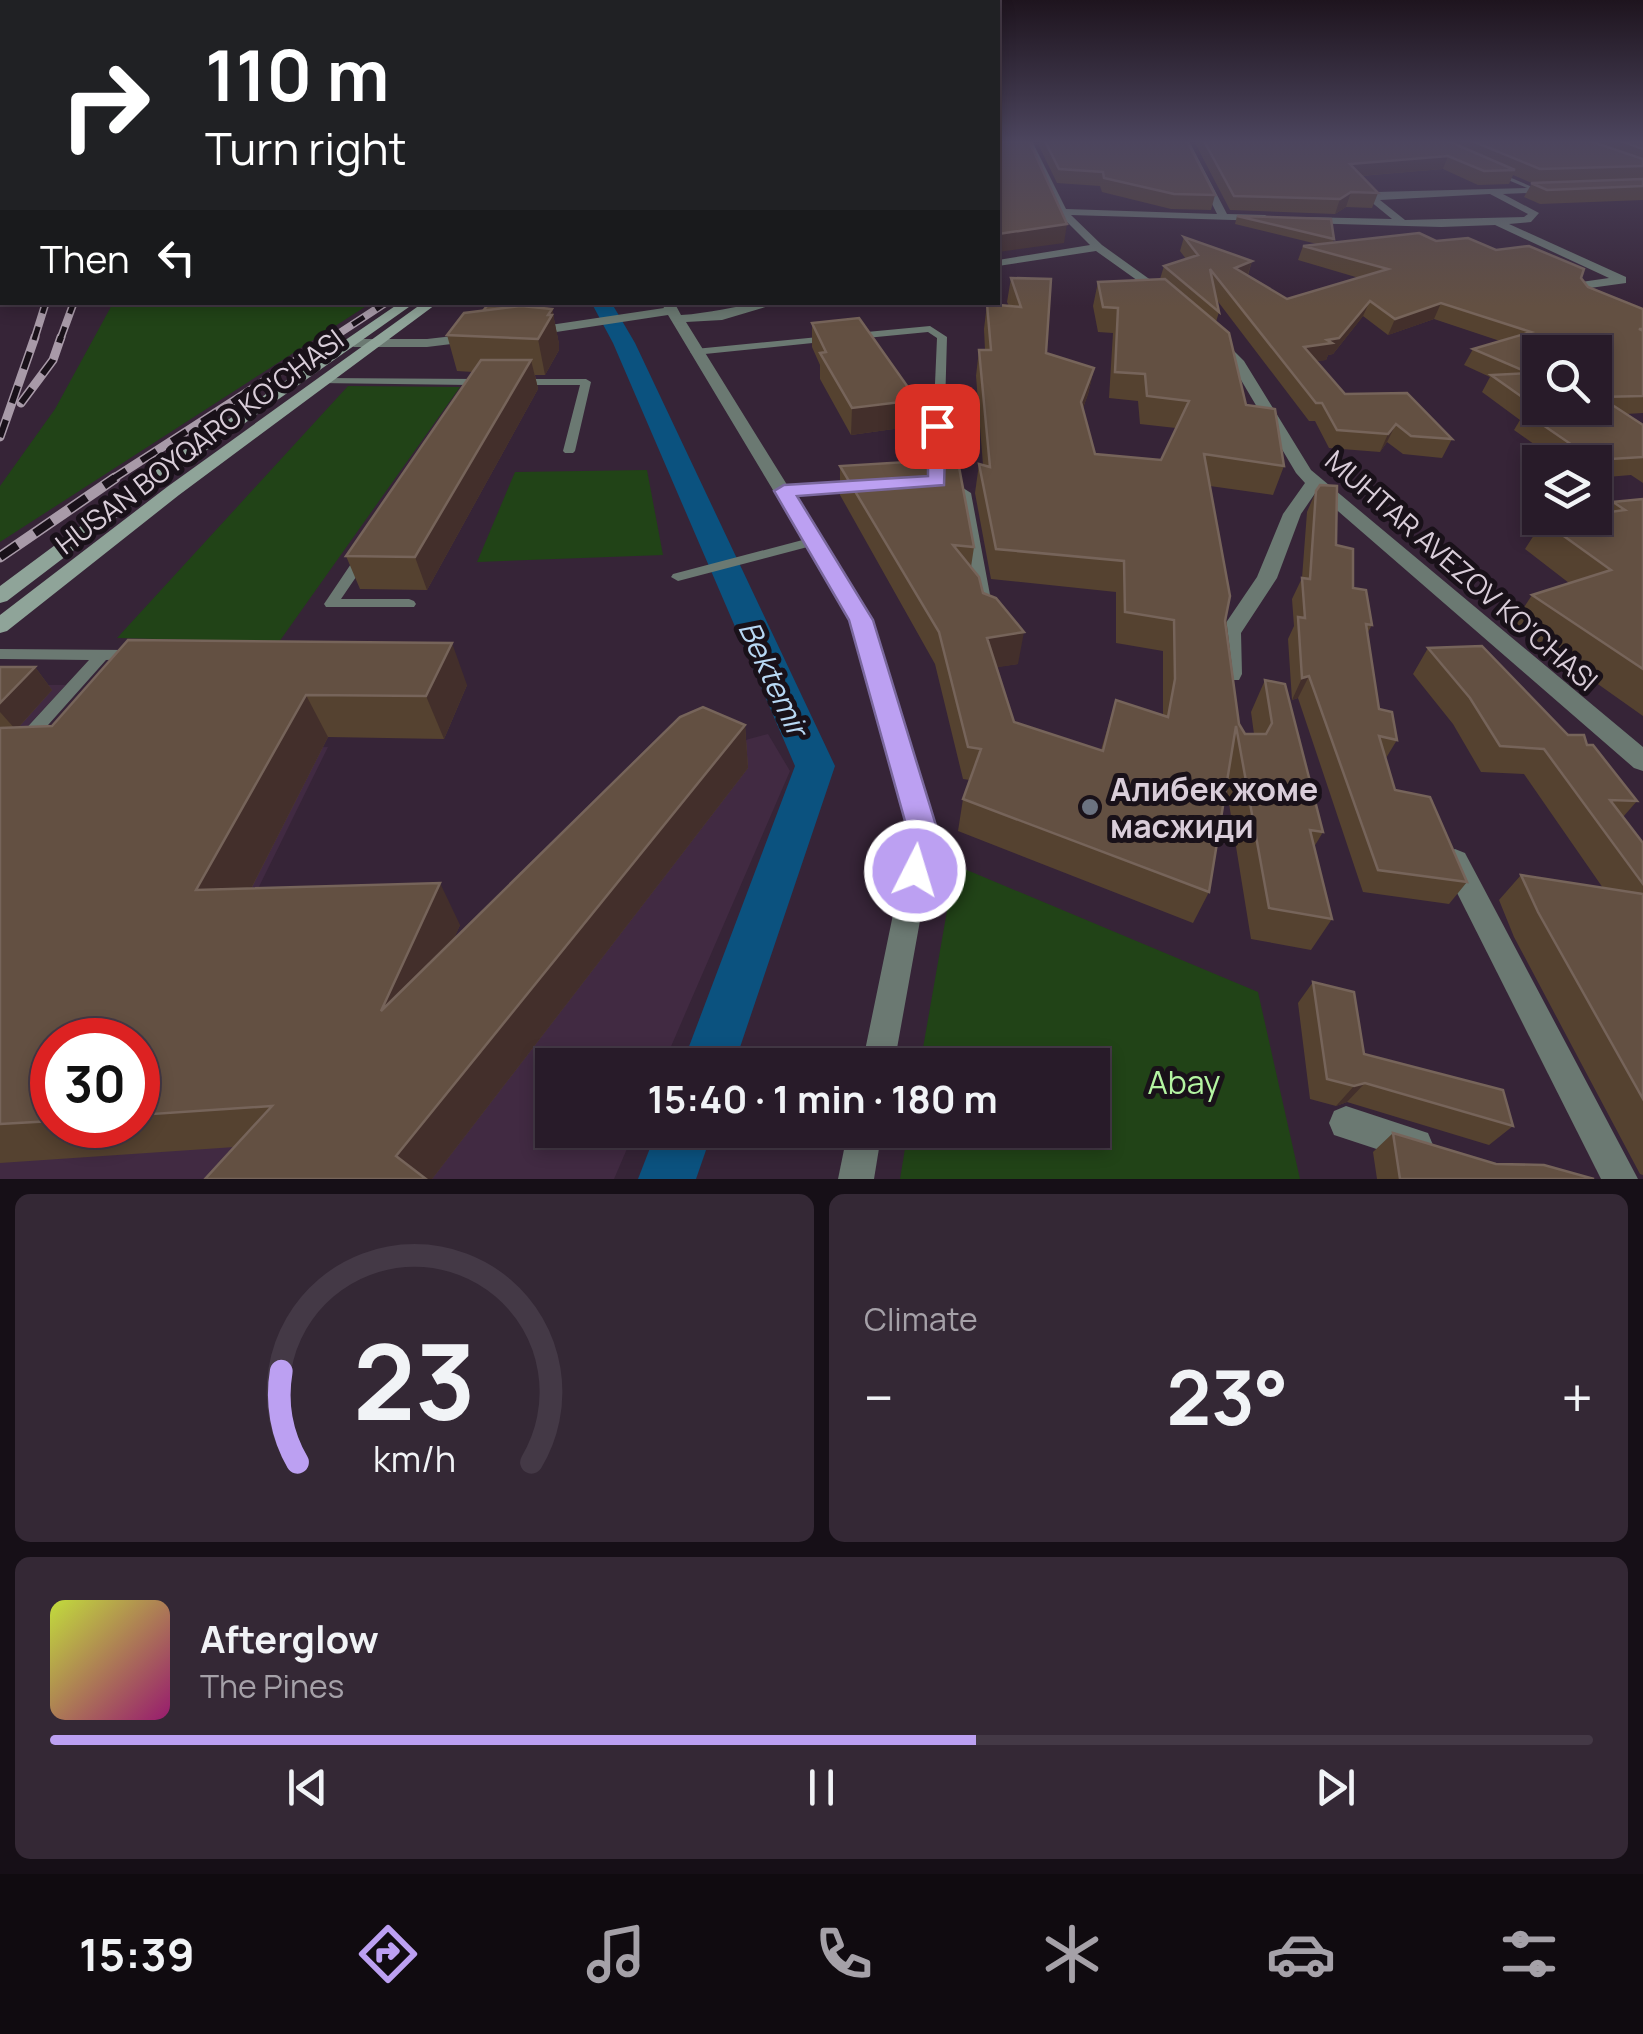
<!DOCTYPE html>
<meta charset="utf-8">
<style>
:root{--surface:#281b29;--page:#342835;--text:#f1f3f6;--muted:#a5a1a8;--line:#443946;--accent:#bca0f2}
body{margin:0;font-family:Manrope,sans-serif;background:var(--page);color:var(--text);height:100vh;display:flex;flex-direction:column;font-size:38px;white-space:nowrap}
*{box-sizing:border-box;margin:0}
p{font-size:32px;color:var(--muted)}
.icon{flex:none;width:55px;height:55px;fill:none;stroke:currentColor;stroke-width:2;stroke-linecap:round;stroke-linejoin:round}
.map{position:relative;height:1179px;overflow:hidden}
.drawer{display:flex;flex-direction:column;gap:15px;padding:15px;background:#160f17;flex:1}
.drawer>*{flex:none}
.banner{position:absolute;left:0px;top:0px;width:1000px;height:305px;box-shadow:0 5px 15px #0003,0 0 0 2px var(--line);background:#202124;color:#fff;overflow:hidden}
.fabs{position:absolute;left:1522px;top:335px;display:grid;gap:20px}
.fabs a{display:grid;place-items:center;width:90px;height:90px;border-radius:0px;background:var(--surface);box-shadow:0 5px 15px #0003,0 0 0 2px var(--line);font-size:50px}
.speed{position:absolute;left:30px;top:1018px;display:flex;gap:20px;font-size:50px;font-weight:700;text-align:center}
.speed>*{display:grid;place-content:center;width:130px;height:130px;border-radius:50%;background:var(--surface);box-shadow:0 5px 15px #0003,0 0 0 2px var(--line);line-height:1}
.speed .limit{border:15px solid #d22;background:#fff;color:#111}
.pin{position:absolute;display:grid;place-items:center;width:85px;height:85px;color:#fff;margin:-42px;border-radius:20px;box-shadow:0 5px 15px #0006}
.me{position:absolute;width:110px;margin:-55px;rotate:5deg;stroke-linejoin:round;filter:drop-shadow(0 0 8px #0008)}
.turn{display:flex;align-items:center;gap:35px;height:210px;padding:0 40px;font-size:45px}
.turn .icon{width:130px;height:130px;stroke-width:2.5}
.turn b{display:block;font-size:70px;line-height:85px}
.then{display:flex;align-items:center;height:95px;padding:0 40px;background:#0003;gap:20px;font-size:38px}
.big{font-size:75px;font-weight:700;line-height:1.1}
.drawer .tile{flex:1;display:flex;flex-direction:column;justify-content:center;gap:15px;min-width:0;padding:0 35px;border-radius:15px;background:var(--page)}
.drawer .dial{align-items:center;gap:0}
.dial svg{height:260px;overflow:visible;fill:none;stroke:var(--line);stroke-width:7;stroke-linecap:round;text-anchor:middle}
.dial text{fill:var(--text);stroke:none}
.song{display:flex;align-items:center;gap:30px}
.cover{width:120px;height:120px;border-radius:15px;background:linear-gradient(135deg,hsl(70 70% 55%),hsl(320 70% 35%))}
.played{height:10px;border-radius:5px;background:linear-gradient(90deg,var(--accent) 60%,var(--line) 60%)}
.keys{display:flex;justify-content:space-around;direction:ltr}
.heat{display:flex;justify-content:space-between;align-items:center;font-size:55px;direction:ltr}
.drawer .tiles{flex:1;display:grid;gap:15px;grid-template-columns:1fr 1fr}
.tile:last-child{grid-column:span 2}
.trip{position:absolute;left:535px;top:1048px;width:575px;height:100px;border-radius:0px;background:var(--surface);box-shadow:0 5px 15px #0003,0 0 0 2px var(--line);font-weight:700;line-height:100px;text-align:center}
.tabs{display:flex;height:160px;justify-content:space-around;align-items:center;background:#100b10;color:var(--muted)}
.tabs .icon{width:70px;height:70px}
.tabs .on{color:var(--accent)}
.tabs b{font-size:45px;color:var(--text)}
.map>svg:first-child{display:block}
.built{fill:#412a42;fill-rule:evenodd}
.green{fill:#214317}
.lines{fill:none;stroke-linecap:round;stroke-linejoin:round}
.canal{fill:#0b527f;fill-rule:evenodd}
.service{fill:#6b7972;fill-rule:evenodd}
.minor{fill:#6b7972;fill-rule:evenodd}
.secondary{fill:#8fa499;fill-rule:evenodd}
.rail-far2-casing{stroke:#a89aa8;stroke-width:8}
.rail-far1-casing{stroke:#a89aa8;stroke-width:9}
.rail-casing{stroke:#a89aa8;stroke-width:11}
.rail-far2{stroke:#191119;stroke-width:5;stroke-dasharray:14;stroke-linecap:butt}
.rail-far1{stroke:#191119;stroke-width:6;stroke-dasharray:18;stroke-linecap:butt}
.rail{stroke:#191119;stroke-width:8;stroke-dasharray:21;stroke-linecap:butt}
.wall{fill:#554230;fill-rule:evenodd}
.shaded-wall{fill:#432f2b}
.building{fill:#635042;stroke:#76645a;stroke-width:2.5;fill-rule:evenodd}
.route{fill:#bca0f2;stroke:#7a689d;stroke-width:2.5}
.worship-dot{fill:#6b7280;stroke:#191119;stroke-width:4}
.labels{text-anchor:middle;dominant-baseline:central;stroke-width:10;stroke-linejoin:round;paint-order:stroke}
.street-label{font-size:28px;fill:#d9cdd9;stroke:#191119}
.water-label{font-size:30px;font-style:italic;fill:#b8d8f4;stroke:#191119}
.near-poi-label{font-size:32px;font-weight:bold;fill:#d9cdd9;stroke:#191119;text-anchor:start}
.near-park-label{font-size:32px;fill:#b4f5a2;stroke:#191119}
</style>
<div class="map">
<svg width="1643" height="1179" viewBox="0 0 1643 1179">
<rect width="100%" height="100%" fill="#362437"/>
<!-- built -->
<path class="built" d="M0 685H66L26 728V755L328 747 237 931 424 1009 708 750 768 734 790 771 663 1065H552V1130H635L614 1179H0ZM52 1040H138V1125H52Z"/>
<!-- green -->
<g class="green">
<polygon points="113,303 371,303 0,542 0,486 55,409"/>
<polygon points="348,386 460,387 279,642 117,638"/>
<polygon points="647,470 663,555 477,562 515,472"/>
<polygon points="955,865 1258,992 1300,1179 900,1179 908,1130 1092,1130 1092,1065 920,1065"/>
</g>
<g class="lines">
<!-- canal -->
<g class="canal">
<polygon points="591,302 611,302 635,343 835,766 734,1065 682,1065 795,766 613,343"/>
<polygon points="657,1130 713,1130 696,1179 638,1179"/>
</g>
<!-- service -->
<g class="service">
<polygon points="1496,173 1500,173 1537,189 1532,190 1496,175"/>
<rect x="0" y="208" width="2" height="4"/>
<polygon points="930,326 947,337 943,475 937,479 931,475 937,338 928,332 856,339 851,336 856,333"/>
<polygon points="829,336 834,339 832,341 695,355 690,352 695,349"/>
<polygon points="323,378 478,379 483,382 475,388 470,385 319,383 318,381"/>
<polygon points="586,379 591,382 575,451 573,453 565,453 563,451 580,385 519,385 514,382 519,379"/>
<polygon points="949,479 971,493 991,600 989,603 984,605 977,600 959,495 943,483"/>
<polygon points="857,482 861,483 863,486 861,489 783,495 777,491 783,487"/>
<polygon points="814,537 819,538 820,541 819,544 678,581 671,577 673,574"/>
<polygon points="362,554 369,558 341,599 409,599 414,601 416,604 414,607 326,607 324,604 326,601 357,555"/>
<polygon points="0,649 129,650 134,651 136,655 134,659 106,660 32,743 26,745 20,743 18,739 20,735 89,660 0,659"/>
</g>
<!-- minor -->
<g class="minor">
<polygon points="1024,141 1032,141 1066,209 1217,214 1181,141 1189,141 1227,214 1265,215 1270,218 1265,221 1071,215 1102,245 1166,291 1166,297 1162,298 1096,251 998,266 998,260 1090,245 1057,212"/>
<path d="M1558 187 1555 192 1503 194 1539 213 1531 222 1509 224 1626 277V283L1590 288 1588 291 1643 318V327L1581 299 1576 291 1581 282 1609 278 1495 225 1441 227 1304 223 1299 220 1304 217 1392 219 1370 201 1376 192ZM1490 194 1528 214 1524 217 1405 220 1380 200Z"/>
<path d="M661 302H674L681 315C715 313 748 302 782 302L722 320 686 322 871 620 936 832 894 1065H862L910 832 851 620 668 315 530 336 523 332 530 328 664 308Z"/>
<polygon points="471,334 478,338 476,341 427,347 354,347 347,343 354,339 427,339"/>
<polygon points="1213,340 1223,340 1244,361 1311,470 1643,747 1643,771 1634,768 1316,492 1301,514 1277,578 1241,633 1242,674 1239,680 1223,680 1220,674 1219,633 1257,577 1283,514 1305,483 1296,473 1231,363 1211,343"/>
<polygon points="1455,849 1465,853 1638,1179 1601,1179 1441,861 1445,853"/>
<polygon points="1346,1106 1428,1133 1433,1145 1428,1157 1416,1162 1334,1135 1329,1123 1334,1111"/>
<polygon points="848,1130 882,1130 874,1179 838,1179"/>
</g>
<!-- secondary -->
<g class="secondary">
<polygon points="401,302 416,302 187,464 7,601 0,603 0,586 175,456"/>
<polygon points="424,302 439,302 179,495 7,631 0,633 0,615 167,487"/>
</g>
<!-- rail-far2 casing -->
<g class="rail-far2-casing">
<g id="rail-far2">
<polyline points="0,290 2,284"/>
<polyline points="34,340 46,302"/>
<polyline points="60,340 74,302"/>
<polyline points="329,340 387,302"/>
</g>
</g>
<!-- rail-far1 casing -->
<g class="rail-far1-casing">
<g id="rail-far1">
<polyline points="21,403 53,360 61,337"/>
<polyline points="0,437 35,337"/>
<polyline points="111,480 333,337"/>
</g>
</g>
<!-- rail casing -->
<g class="rail-casing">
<polyline id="rail" points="0,557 115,478"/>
</g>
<!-- rail-far2 -->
<use href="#rail-far2" class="rail-far2"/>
<!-- rail-far1 -->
<use href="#rail-far1" class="rail-far1"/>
<!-- rail -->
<use href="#rail" class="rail"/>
</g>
<!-- wall -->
<g class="wall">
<polygon points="1040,141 1187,141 1215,195 1211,210 1171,209 1102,192 1100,186 1057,183 1039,146"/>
<polygon points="1194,141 1643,141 1643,200 1540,204 1524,197 1532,183 1513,175 1509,184 1478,185 1443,169 1361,176 1378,193 1372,208 1346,207 1335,214 1230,210"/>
<polygon points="1237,216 1334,239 1333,242 1436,241 1496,250 1581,278 1588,287 1643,309 1643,413 1626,414 1643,425 1643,483 1631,475 1595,478 1595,462 1559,462 1514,430 1520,420 1482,392 1490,377 1464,365 1473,349 1500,341 1434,319 1388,335 1363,316 1333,354 1328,355 1326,360 1316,361 1345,394 1452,439 1442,458 1403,454 1387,442 1380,452 1329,448 1315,421 1309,421 1216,299 1219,312 1216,322 1246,405 1284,466 1273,495 1210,486 1239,724 1245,734 1254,734 1251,712 1265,680 1323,832 1314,847 1332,919 1311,950 1251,939 1226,785 1209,892 1193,923 958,831 963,799 970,780 963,779 935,664 840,495 840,466 974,547 971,567 1018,664 996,667 1014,722 1101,750 1116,700 1163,716 1163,651 1116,643 1116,592 991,579 975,493 979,464 983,465 976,376 979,350 985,350 984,329 987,304 1009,306 1007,302 1011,278 1046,353 1094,368 1088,394 1083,408 1095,454 1161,460 1176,428 1140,424 1138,401 1109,398 1113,333 1098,332 1093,306 1098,282 1160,279 1164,266 1186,259 1180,251 1184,237 1252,261 1248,275 1287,299 1359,278 1298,260 1303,246 1317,244 1235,224"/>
<polygon points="490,302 550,302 547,308 552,309 559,344 559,350 545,375 535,375 538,389 427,590 360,589 346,556 473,372 457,371 447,335 483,311"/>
<polygon points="812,323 915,426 851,435 820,379 820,365 812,347"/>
<polygon points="1316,491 1353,588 1372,625 1368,632 1379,709 1397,740 1386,758 1395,790 1467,882 1449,904 1363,892 1298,698 1292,700 1288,639 1294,626 1292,599 1302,578 1307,512"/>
<polygon points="1643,499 1643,716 1513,624 1532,595 1569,583 1525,549 1543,521 1606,512 1613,502"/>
<path d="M128 640 467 685 444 739 328 737 251 889 460 925 454 938 745 725 748 768 432 1179H205L235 1147 0 1163V667H35L52 690 18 728 52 726ZM52 1040H138V1125H52Z"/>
<polygon points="1428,648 1587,745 1637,801 1623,817 1643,843 1643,1175 1640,1174 1514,937 1499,900 1521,875 1603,888 1524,774 1481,772 1453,724 1413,674"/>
<polygon points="1313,982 1364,1054 1513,1126 1489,1145 1347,1102 1336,1106 1310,1099 1298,1003"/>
<polygon points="1393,1133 1496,1164 1594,1179 1377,1179 1373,1152"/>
</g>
<!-- shaded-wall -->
<g class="shaded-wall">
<polygon points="1448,156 1443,169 1345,177 1350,164"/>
<polygon points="2,181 2,205 0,205 0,182"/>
<polygon points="1351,192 1346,207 1335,214 1340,199"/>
<polygon points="1067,224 1064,243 998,252 998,234"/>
<polygon points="1252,261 1247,276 1235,268"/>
<polygon points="1370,301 1363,316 1333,354 1328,355 1326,360 1298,363 1304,347 1327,340"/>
<polygon points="537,302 550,302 539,324 487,330"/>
<polygon points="718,302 741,302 718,306"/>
<polygon points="1441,303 1434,319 1388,335 1395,319"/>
<polygon points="552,309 559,344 559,350 545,375 538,339"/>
<polygon points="531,360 538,389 427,590 415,557"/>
<polygon points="1094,368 1088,394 1075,429 1081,402"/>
<polygon points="917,400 915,426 851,435 852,408"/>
<polygon points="1396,424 1387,442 1380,452 1388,434"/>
<polygon points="1024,632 1018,664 982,670 987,638"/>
<polygon points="452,643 467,685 444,739 426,696"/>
<polygon points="35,667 52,690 16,730 0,712 0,703"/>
<polygon points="1309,676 1298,698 1292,700 1302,678"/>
<polygon points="306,695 328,737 229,932 196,890"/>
<polygon points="745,725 748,768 432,1179 415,1179 396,1156"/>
<polygon points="440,883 460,925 406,1050 381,1011"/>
<polygon points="1365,1083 1347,1102 1336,1106 1354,1086"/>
</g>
<!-- building -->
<g class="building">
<polygon points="0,141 2,141 2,181 0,182"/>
<polygon points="998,141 1029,141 1067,224 998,234"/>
<polygon points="1045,141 1187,141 1215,195 1174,194 1104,178 1103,172 1059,169"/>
<polygon points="1204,141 1448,141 1515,170 1484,171 1448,156 1350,164 1378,193 1351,192 1340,199 1234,196"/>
<polygon points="1472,141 1590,141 1643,159 1643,166 1540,169"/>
<polygon points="1621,141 1643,141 1643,149"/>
<polygon points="1643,179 1643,186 1547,190 1531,183"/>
<polygon points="1237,216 1331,219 1334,239"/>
<path d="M1419 233 1436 241 1468 238 1496 250 1529 246 1584 269 1581 278 1588 287 1643 309V329H1639L1643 331V396L1600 397 1643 425V457L1594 460 1524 412 1542 411 1491 375 1529 373 1473 349 1531 332 1441 303 1395 319 1370 301 1339 338 1327 340 1332 343 1304 347 1345 394 1407 393 1452 439 1411 436 1396 424 1388 434 1337 430 1322 403H1316L1210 269 1219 312 1164 266 1198 255 1184 237 1252 261 1235 268 1287 299 1388 269 1303 246ZM1540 352H1595V408H1540Z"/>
<polygon points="1011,278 1051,279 1046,353 1094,368 1081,402 1095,454 1161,460 1189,401 1147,396 1145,374 1115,372 1118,308 1103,307 1098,282 1165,279 1229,333 1246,405 1275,409 1284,466 1204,454 1230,596 1225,621 1239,724 1245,734 1266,734 1272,723 1265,680 1285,684 1323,832 1310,830 1332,919 1269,908 1236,726 1209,892 963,799 981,749 968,747 939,632 840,466 940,460 959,467 974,547 953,545 979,577 983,593 996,598 1024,632 987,638 1014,722 1103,751 1116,700 1168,717 1175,679 1174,620 1125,612 1124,561 996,549 979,464 990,467 979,350 991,350 987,304 1021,307"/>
<polygon points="490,302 537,302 535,306 483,311"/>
<polygon points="521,306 552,309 548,315 552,315 538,339 447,335 464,313"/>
<polygon points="859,318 917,400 852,408 820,353 826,352 812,323"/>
<polygon points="481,360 531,360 415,557 346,556"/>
<polygon points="1320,485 1337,486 1336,545 1353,549 1353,588 1366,590 1372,625 1366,624 1379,709 1392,712 1397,740 1379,736 1395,790 1430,797 1467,882 1378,870 1309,676 1302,678 1298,617 1305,618 1302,578 1310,579 1316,491"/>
<polygon points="1643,499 1643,669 1532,595 1611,570 1543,521 1566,518 1595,518 1595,514 1625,510 1613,502"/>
<polygon points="128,640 452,643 426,696 306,695 196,890 440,883 381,1011 680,717 703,707 745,725 396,1156 426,1179 205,1179 272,1106 138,1115 138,1040 52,1040 52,1121 0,1124 0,728 52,726"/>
<polygon points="1482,646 1568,735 1584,735 1587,745 1593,745 1637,801 1610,800 1643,843 1643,884 1544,749 1500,746 1470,698 1428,648"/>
<polygon points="0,667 35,667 0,703"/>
<polygon points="1521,875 1643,894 1643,1099 1538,912"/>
<polygon points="1313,982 1354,992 1364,1054 1503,1090 1513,1126 1365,1083 1354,1086 1327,1079"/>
<polygon points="1393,1133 1496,1164 1544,1165 1594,1179 1400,1179"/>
</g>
<!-- sky -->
<linearGradient id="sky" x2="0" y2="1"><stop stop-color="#1e141e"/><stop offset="0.46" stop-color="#4c455e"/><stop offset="1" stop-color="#4c455e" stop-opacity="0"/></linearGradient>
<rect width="1643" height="307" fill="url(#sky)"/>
<!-- route -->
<polygon class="route" points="937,421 946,426 944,485 797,496 873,620 938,832 926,881 915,885 904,881 900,871 908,832 849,620 774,491 784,485 928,476 928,426"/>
<!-- markers -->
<circle class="worship-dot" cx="1090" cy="807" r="10"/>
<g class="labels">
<!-- street labels -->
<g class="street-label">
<text transform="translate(199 441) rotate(-37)">HUSAN BOYQARO KO'CHASI</text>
<text transform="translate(1462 570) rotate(41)">MUHTAR AVEZOV KO'CHASI</text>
</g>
<!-- water labels -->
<g class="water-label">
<text transform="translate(774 678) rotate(65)">Bektemir</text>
</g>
<!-- near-poi labels -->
<g class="near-poi-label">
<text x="1110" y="789">Алибек жоме<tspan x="1110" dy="37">масжиди</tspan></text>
</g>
<!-- near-park labels -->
<g class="near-park-label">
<text x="1184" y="1082">Abay</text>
</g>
</g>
</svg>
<div class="fabs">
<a><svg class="icon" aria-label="search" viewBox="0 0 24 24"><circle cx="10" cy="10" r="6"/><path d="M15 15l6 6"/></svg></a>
<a><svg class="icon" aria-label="layers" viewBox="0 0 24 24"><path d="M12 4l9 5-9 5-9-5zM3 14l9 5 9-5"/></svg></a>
</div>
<div class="speed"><div class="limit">30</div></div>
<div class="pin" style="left:937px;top:426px;background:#d93025"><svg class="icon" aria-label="arrive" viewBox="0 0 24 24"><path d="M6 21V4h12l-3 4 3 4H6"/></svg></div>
<svg class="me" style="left:915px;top:871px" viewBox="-20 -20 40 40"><circle r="17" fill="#bca0f2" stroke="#fff" stroke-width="3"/><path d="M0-11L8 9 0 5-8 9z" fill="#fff"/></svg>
<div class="trip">15:40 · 1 min · 180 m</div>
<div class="banner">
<div class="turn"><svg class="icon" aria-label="right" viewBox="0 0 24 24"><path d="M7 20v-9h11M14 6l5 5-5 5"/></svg><div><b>110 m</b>Turn right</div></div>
<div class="then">Then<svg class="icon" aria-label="left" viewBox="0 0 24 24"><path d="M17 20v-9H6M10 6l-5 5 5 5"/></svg></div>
</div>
</div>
<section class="drawer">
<div class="tiles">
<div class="tile dial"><svg viewBox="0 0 100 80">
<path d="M14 69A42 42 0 1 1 86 69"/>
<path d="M14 69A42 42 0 0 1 9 41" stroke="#bca0f2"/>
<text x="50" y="56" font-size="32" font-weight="700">23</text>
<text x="50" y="72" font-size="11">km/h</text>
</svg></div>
<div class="tile"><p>Climate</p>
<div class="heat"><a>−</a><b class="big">23°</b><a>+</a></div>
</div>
<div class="tile">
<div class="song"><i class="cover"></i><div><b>Afterglow</b><p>The Pines</p></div></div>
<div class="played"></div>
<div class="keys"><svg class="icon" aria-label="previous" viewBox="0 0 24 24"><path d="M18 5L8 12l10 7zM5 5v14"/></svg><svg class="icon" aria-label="pause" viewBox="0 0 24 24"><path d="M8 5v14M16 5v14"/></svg><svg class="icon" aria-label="next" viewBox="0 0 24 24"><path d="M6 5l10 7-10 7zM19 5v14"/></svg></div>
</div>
</div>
</section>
<nav class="tabs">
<b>15:39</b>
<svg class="icon on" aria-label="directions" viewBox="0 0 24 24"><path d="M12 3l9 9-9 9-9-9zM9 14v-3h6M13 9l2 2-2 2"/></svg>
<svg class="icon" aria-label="music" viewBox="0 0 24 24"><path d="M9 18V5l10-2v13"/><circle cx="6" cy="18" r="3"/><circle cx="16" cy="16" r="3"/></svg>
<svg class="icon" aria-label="phone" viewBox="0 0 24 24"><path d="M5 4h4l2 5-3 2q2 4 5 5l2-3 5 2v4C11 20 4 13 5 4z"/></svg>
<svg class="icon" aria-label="climate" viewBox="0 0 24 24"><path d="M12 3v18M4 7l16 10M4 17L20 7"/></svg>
<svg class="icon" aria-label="car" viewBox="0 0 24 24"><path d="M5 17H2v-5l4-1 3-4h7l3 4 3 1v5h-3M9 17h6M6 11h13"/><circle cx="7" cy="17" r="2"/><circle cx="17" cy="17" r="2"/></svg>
<svg class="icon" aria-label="filters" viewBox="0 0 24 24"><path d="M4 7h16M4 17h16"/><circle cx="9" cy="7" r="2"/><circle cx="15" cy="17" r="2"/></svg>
</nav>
